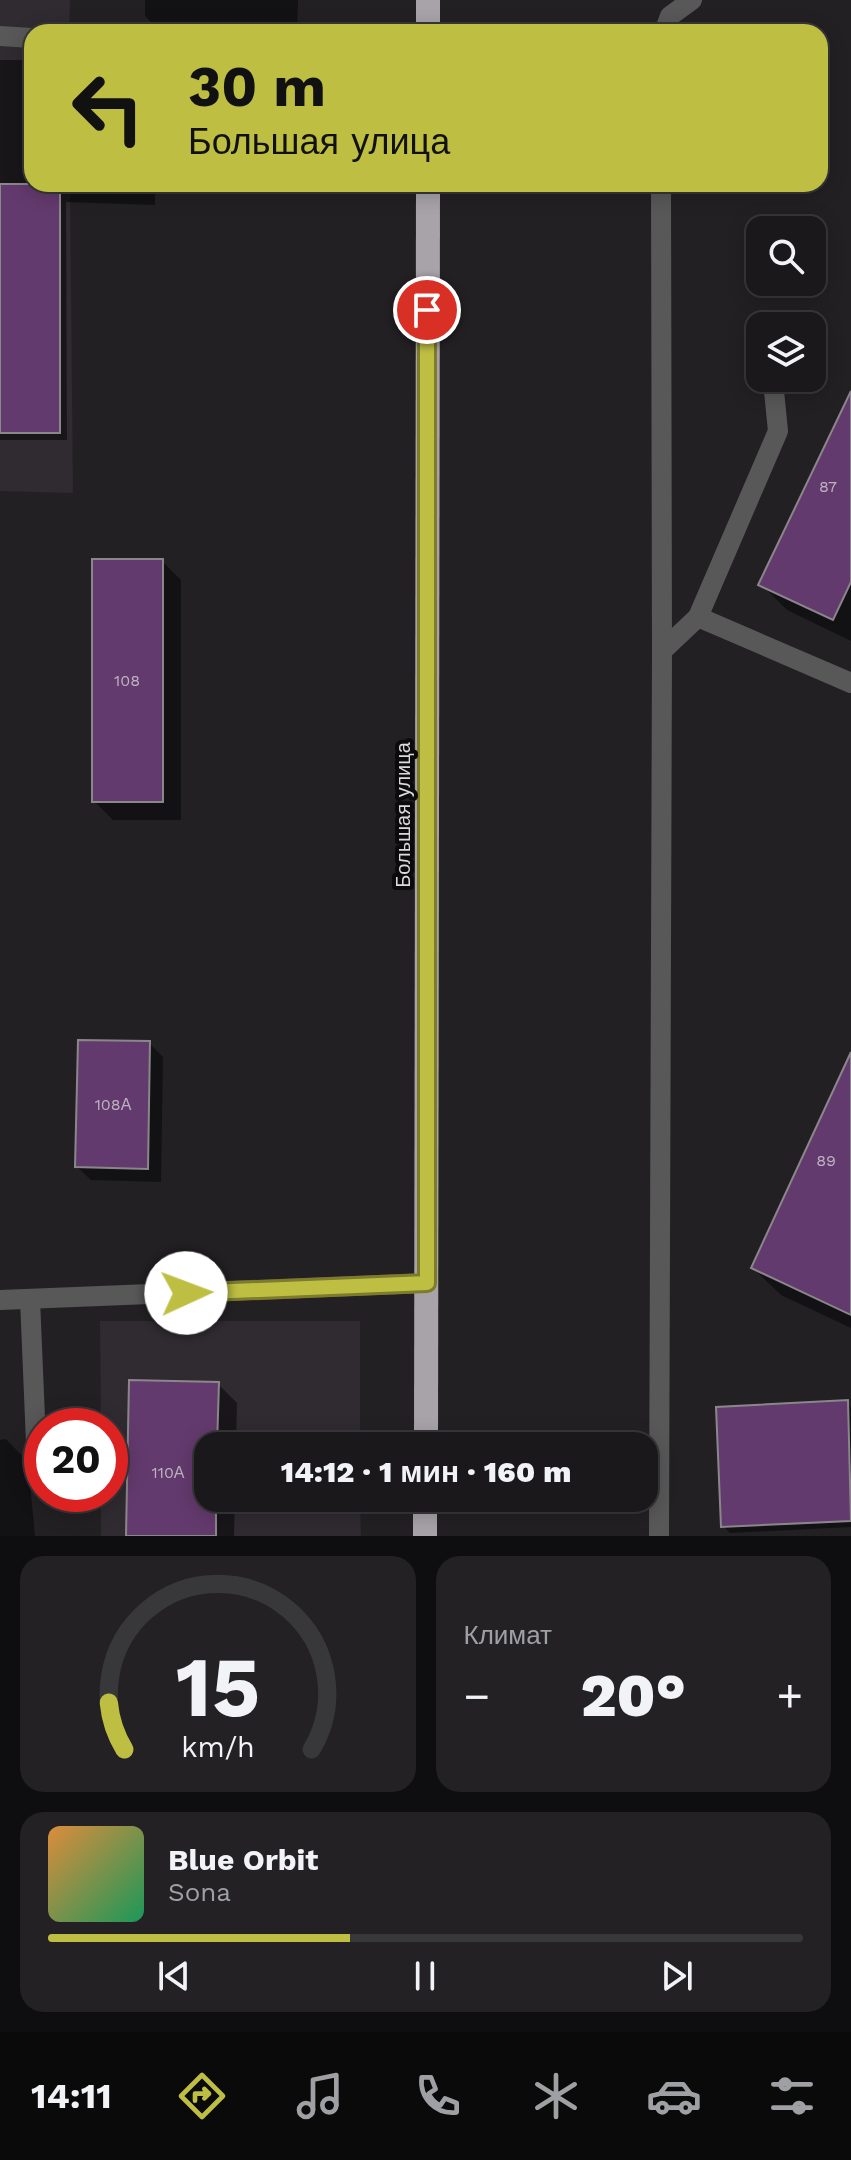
<!DOCTYPE html>
<html lang="ru">
<meta charset="utf-8">
<style>
:root{--surface:#1a181b;--page:#232124;--text:#f1f3f6;--muted:#9fa0a3;--line:#38373a;--accent:#bebf42}
body{margin:0;font-family:"Work Sans",sans-serif;background:var(--page);color:var(--text);height:100vh;display:flex;flex-direction:column;font-size:30px;white-space:nowrap}
*{box-sizing:border-box;margin:0}
p{font-size:26px;color:var(--muted)}
.icon{flex:none;width:44px;height:44px;fill:none;stroke:currentColor;stroke-width:2;stroke-linecap:round;stroke-linejoin:round}
.map{position:relative;height:1536px;overflow:hidden}
.details{display:flex;flex-direction:column;gap:20px;padding:20px;background:#0e0d0f;flex:1}
.details>*{flex:none}
.hud{position:absolute;left:24px;top:24px;width:804px;height:168px;border-radius:24px;box-shadow:0 4px 20px #0003,0 0 0 2px var(--line);background:#bebf42;color:#111;overflow:hidden}
.controls{position:absolute;left:746px;top:216px;display:grid;gap:16px}
.controls a{display:grid;place-items:center;width:80px;height:80px;border-radius:16px;background:var(--surface);box-shadow:0 4px 20px #0003,0 0 0 2px var(--line);font-size:40px}
.speed{position:absolute;left:24px;top:1408px;display:flex;gap:16px;font-size:40px;font-weight:700;text-align:center}
.speed>*{display:grid;place-content:center;width:104px;height:104px;border-radius:50%;background:var(--surface);box-shadow:0 4px 20px #0003,0 0 0 2px var(--line);line-height:1}
.speed .limit{border:12px solid #d22;background:#fff;color:#111}
.pin{position:absolute;display:grid;place-items:center;width:68px;height:68px;color:#fff;margin:-34px;border:4px solid #fff;border-radius:50%;box-shadow:0 2px 8px #0007}
.me{position:absolute;width:88px;margin:-44px;rotate:88deg;stroke-linejoin:round;filter:drop-shadow(0 0 6px #0008)}
.turn{display:flex;align-items:center;gap:28px;height:168px;padding:0 32px;font-size:36px}
.turn .icon{width:104px;height:104px;stroke-width:2.5}
.turn b{display:block;font-size:56px;line-height:68px}
.big{font-size:60px;font-weight:800;line-height:1.1}
.details .card{flex:1;display:flex;flex-direction:column;justify-content:center;gap:12px;min-width:0;padding:0 28px;border-radius:24px;background:var(--page)}
.details .dial{align-items:center;gap:0}
.dial svg{height:208px;overflow:visible;fill:none;stroke:var(--line);stroke-width:7;stroke-linecap:round;text-anchor:middle}
.dial text{fill:var(--text);stroke:none}
.song{display:flex;align-items:center;gap:24px}
.cover{width:96px;height:96px;border-radius:12px;background:linear-gradient(135deg,hsl(30 70% 55%),hsl(150 70% 35%))}
.played{height:8px;border-radius:4px;background:linear-gradient(90deg,var(--accent) 40%,var(--line) 40%)}
.keys{display:flex;justify-content:space-around;direction:ltr}
.heat{display:flex;justify-content:space-between;align-items:center;font-size:44px;direction:ltr}
.details .tiles{flex:1;display:grid;gap:20px;grid-template-columns:1fr 1fr}
.card:last-child{grid-column:span 2}
.trip{position:absolute;left:194px;top:1432px;width:464px;height:80px;border-radius:24px;background:var(--surface);box-shadow:0 4px 20px #0003,0 0 0 2px var(--line);font-weight:800;line-height:80px;text-align:center}
.dock{display:flex;height:128px;justify-content:space-around;align-items:center;background:#0a0a0b;color:var(--muted)}
.dock .icon{width:56px;height:56px}
.dock .active{color:var(--accent)}
.dock b{font-size:36px;color:var(--text)}
.map>svg:first-child{display:block}
.built{fill:#302a31}
.shadow{fill:#0007}
.building{fill:#633a6d;stroke:#8a878b;stroke-width:2}
.lines{fill:none;stroke-linecap:round;stroke-linejoin:round}
.lane{stroke:#595859;stroke-width:20}
.street{stroke:#595859;stroke-width:20}
.highway{stroke:#a7a3a8;stroke-width:24}
.route-casing{stroke:#7c7c2b;stroke-width:20}
.route{stroke:#bebf42;stroke-width:14}
.labels{text-anchor:middle;dominant-baseline:central;stroke-width:8;stroke-linejoin:round;paint-order:stroke}
.number-label{font-size:16px;fill:#beb2c0}
.street-label{font-size:20px;fill:#dcdadc;stroke:#0b0a0c}
</style>
<div class="map">
<svg width="851" height="1536" viewBox="0 0 851 1536">
<rect width="100%" height="100%" fill="#232024"/>
<!-- built -->
<g class="built">
<polygon points="0,0 70,0 69,32 32,32 32,184 70,184 73,493 0,491"/>
<polygon points="100,1321 360,1321 360,1446 208,1446 208,1498 360,1498 361,1536 101,1536 101,1494 110,1494 110,1426 101,1426"/>
</g>
<!-- shadow -->
<g class="shadow">
<polygon points="145,0 298,0 297,32 161,32 145,16"/>
<polygon points="0,60 32,60 32,184 155,184 155,205 66,202 67,440 0,440"/>
<polygon points="851,395 851,641 787,610 761,584"/>
<polygon points="162,561 181,580 181,820 113,820 94,801"/>
<polygon points="149,1043 163,1057 161,1182 91,1180 77,1167"/>
<polygon points="851,1057 851,1328 781,1295 753,1268"/>
<polygon points="218,1384 237,1403 236,1446 208,1446 208,1498 235,1498 234,1536 128,1536"/>
<polygon points="847,1402 851,1407 851,1527 730,1533 723,1526"/>
<polygon points="6,1439 28,1462 35,1536 0,1536 0,1440"/>
</g>
<!-- building -->
<g class="building">
<rect x="0" y="184" width="60" height="249"/>
<polygon points="851,391 851,582 833,620 758,585"/>
<rect x="92" y="559" width="71" height="243"/>
<polygon points="78,1040 150,1041 148,1169 75,1167"/>
<polygon points="851,1052 851,1315 751,1268"/>
<polygon points="129,1380 219,1382 217,1446 208,1446 208,1498 216,1498 216,1536 126,1536"/>
<polygon points="848,1400 851,1521 721,1527 716,1407"/>
</g>
<g class="lines">
<!-- lane -->
<g class="lane">
<polyline points="0,36 32,38"/>
<polyline points="755,339 760,365"/>
<polyline points="698,617 778,431 774,391 767,378"/>
<polyline points="662,651 698,617 851,683"/>
<polyline points="30,1299 36,1442"/>
<polyline points="0,1300 427,1283"/>
</g>
<!-- street -->
<g class="street">
<polyline points="664,32 670,16 692,0"/>
<polyline points="659,1536 662,651 661,184"/>
</g>
<!-- highway -->
<g class="highway">
<polyline points="428,32 428,0"/>
<polyline points="426,1446 428,184"/>
<polyline points="425,1536 425,1498"/>
</g>
</g>
<g class="lines">
<!-- route casing -->
<g class="route-casing">
<polyline id="route" points="186,1293 427,1283 427,310"/>
</g>
<!-- route -->
<use href="#route" class="route"/>
</g>
<g class="labels">
<!-- number labels -->
<g class="number-label">
<text x="828" y="486">87</text>
<text x="127" y="680">108</text>
<text x="113" y="1104">108А</text>
<text x="826" y="1160">89</text>
<text x="168" y="1472">110А</text>
</g>
<!-- street labels -->
<g class="street-label">
<text transform="translate(403 815) rotate(-90)">Большая улица</text>
</g>
</g>
</svg>
<div class="controls">
<a><svg class="icon" aria-label="search" viewBox="0 0 24 24"><circle cx="10" cy="10" r="6"/><path d="M15 15l6 6"/></svg></a>
<a><svg class="icon" aria-label="layers" viewBox="0 0 24 24"><path d="M12 4l9 5-9 5-9-5zM3 14l9 5 9-5"/></svg></a>
</div>
<div class="speed"><div class="limit">20</div></div>
<div class="pin" style="left:427px;top:310px;background:#d93025"><svg class="icon" aria-label="arrive" viewBox="0 0 24 24"><path d="M6 21V4h12l-3 4 3 4H6"/></svg></div>
<svg class="me" style="left:186px;top:1293px" viewBox="-20 -20 40 40"><circle r="19" fill="#fff"/><path d="M0-13L10 11 0 6-10 11z" fill="#bebf42"/></svg>
<div class="trip">14:12 · 1 мин · 160 m</div>
<div class="hud">
<div class="turn"><svg class="icon" aria-label="left" viewBox="0 0 24 24"><path d="M17 20v-9H6M10 6l-5 5 5 5"/></svg><div><b>30 m</b>Большая улица</div></div>
</div>
</div>
<section class="details">
<div class="tiles">
<div class="card dial"><svg viewBox="0 0 100 80">
<path d="M14 69A42 42 0 1 1 86 69"/>
<path d="M14 69A42 42 0 0 1 8 51" stroke="#bebf42"/>
<text x="50" y="56" font-size="32" font-weight="700">15</text>
<text x="50" y="72" font-size="11">km/h</text>
</svg></div>
<div class="card"><p>Климат</p>
<div class="heat"><a>−</a><b class="big">20°</b><a>+</a></div>
</div>
<div class="card">
<div class="song"><i class="cover"></i><div><b>Blue Orbit</b><p>Sona</p></div></div>
<div class="played"></div>
<div class="keys"><svg class="icon" aria-label="previous" viewBox="0 0 24 24"><path d="M18 5L8 12l10 7zM5 5v14"/></svg><svg class="icon" aria-label="pause" viewBox="0 0 24 24"><path d="M8 5v14M16 5v14"/></svg><svg class="icon" aria-label="next" viewBox="0 0 24 24"><path d="M6 5l10 7-10 7zM19 5v14"/></svg></div>
</div>
</div>
</section>
<nav class="dock">
<b>14:11</b>
<svg class="icon active" aria-label="directions" viewBox="0 0 24 24"><path d="M12 3l9 9-9 9-9-9zM9 14v-3h6M13 9l2 2-2 2"/></svg>
<svg class="icon" aria-label="music" viewBox="0 0 24 24"><path d="M9 18V5l10-2v13"/><circle cx="6" cy="18" r="3"/><circle cx="16" cy="16" r="3"/></svg>
<svg class="icon" aria-label="phone" viewBox="0 0 24 24"><path d="M5 4h4l2 5-3 2q2 4 5 5l2-3 5 2v4C11 20 4 13 5 4z"/></svg>
<svg class="icon" aria-label="climate" viewBox="0 0 24 24"><path d="M12 3v18M4 7l16 10M4 17L20 7"/></svg>
<svg class="icon" aria-label="car" viewBox="0 0 24 24"><path d="M5 17H2v-5l4-1 3-4h7l3 4 3 1v5h-3M9 17h6M6 11h13"/><circle cx="7" cy="17" r="2"/><circle cx="17" cy="17" r="2"/></svg>
<svg class="icon" aria-label="filters" viewBox="0 0 24 24"><path d="M4 7h16M4 17h16"/><circle cx="9" cy="7" r="2"/><circle cx="15" cy="17" r="2"/></svg>
</nav>
